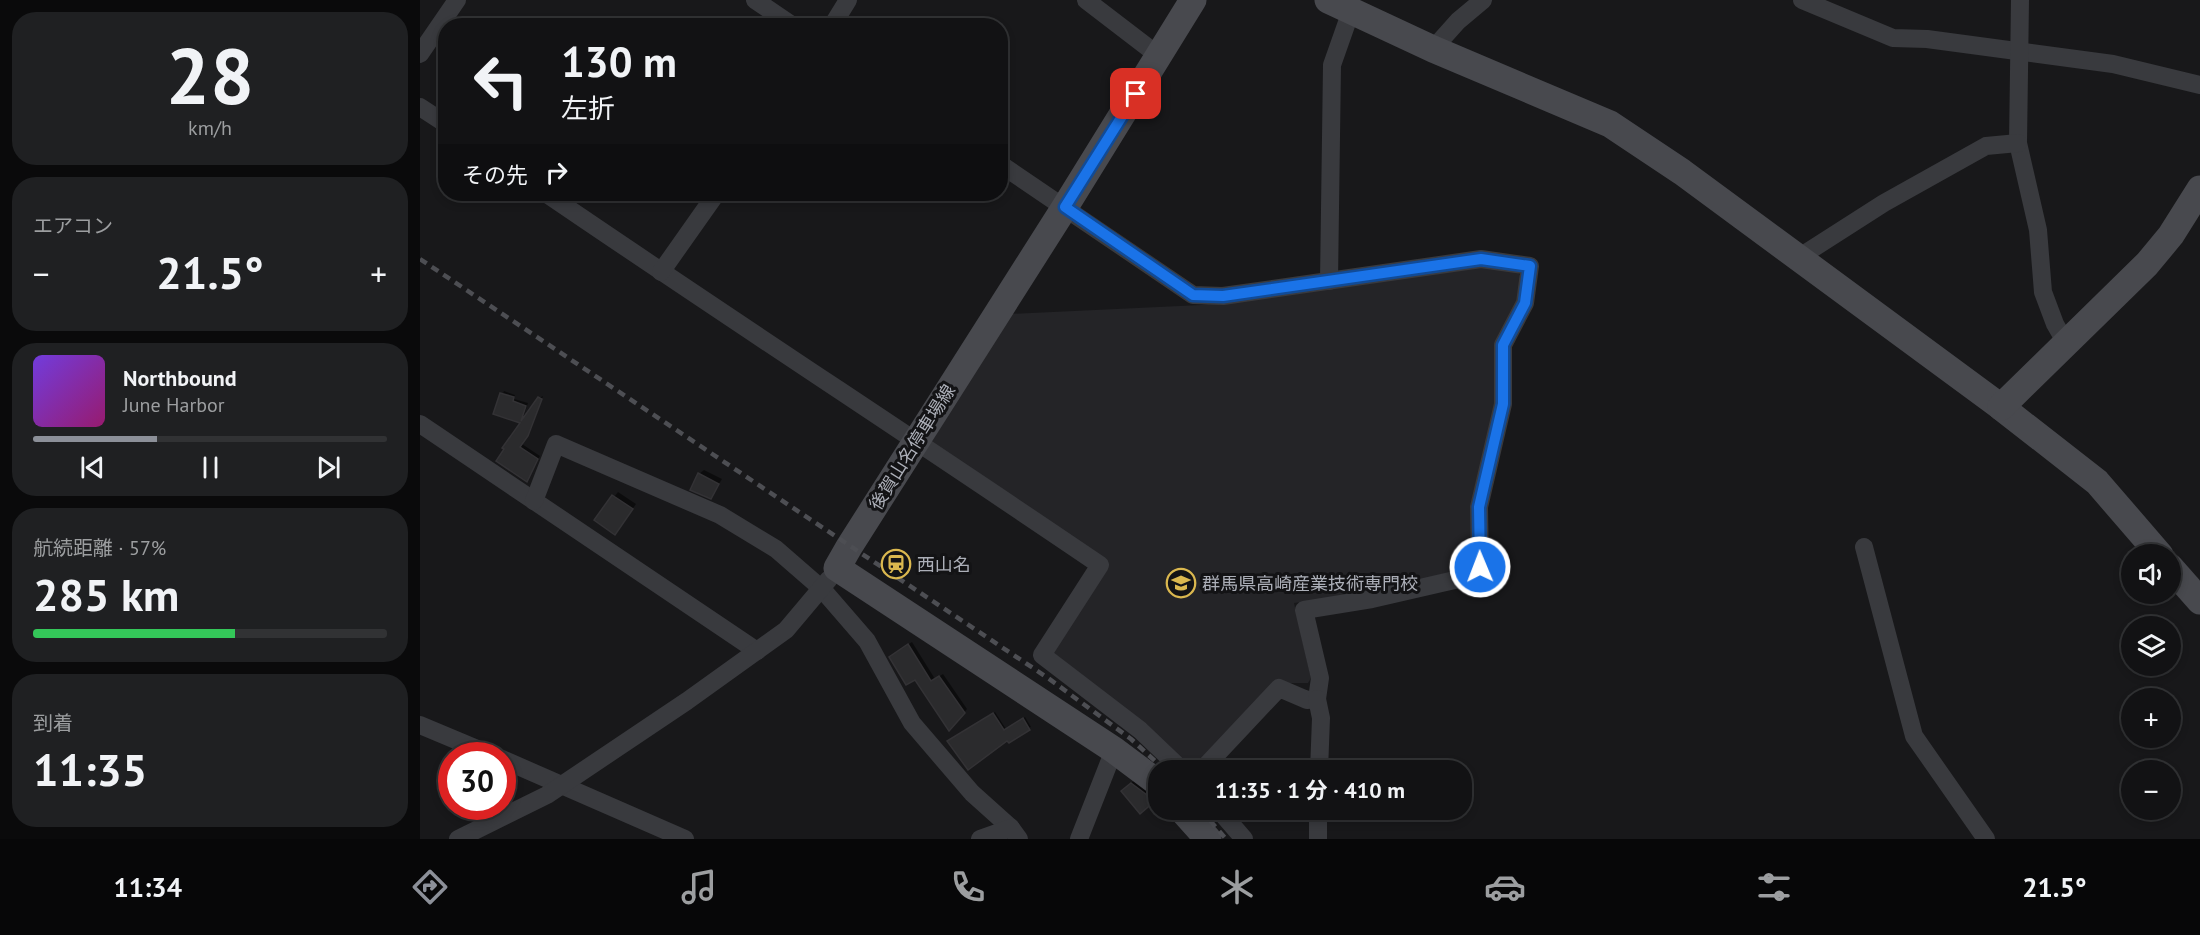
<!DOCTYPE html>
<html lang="ja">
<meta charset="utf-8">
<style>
:root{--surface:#121214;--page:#1f2022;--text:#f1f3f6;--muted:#9c9ea0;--line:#313234;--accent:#8c9099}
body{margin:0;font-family:"PT Sans","Noto Sans JP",sans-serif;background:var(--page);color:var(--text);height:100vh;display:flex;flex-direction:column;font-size:22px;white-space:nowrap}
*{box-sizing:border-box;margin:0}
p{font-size:20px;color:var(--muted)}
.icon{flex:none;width:33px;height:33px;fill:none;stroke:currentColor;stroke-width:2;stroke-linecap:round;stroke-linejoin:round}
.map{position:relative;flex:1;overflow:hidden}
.drawer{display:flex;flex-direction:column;gap:12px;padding:12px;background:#0a0a0b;width:420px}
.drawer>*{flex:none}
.top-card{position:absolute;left:18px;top:18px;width:570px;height:183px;border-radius:24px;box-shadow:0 3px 9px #0003,0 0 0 2px var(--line);background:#121214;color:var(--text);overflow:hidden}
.buttons{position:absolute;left:1701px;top:544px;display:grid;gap:12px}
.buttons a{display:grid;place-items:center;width:60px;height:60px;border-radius:50%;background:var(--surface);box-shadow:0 3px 9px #0003,0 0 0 2px var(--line);font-size:30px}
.speed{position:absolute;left:18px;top:742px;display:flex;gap:12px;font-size:30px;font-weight:700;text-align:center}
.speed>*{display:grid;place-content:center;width:78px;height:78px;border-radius:50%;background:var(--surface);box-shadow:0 3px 9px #0003,0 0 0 2px var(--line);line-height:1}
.speed .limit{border:9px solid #d22;background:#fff;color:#111}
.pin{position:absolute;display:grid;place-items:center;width:51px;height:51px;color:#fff;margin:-26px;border-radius:12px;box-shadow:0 3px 9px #0006}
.me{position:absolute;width:66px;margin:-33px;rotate:359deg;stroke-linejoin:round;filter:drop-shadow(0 0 4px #0008)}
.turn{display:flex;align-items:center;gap:21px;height:126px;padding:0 24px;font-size:27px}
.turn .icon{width:78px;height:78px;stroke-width:2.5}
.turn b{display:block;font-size:42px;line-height:51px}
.then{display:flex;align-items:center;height:57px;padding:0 24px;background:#0003;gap:12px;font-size:22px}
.big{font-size:45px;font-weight:700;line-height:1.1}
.drawer .tile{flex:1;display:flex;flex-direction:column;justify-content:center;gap:9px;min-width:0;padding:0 21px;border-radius:24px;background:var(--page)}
.drawer .dial{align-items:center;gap:0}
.dial b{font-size:78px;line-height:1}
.song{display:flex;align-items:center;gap:18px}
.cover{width:72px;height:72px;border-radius:9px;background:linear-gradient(135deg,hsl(260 70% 55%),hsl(320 70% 35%))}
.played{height:6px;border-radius:3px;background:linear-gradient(90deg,var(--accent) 35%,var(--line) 35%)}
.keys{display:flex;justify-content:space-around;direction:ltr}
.heat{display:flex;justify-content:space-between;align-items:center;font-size:33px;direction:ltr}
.charge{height:9px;border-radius:4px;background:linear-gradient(90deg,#34c759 57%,var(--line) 0)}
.trip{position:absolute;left:728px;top:760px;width:324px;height:60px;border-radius:24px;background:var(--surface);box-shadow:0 3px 9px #0003,0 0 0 2px var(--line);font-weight:700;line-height:60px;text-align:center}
.dock{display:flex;height:96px;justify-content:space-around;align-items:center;background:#070708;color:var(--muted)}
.dock .icon{width:42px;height:42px}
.dock .on{color:var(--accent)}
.dock b{font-size:27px;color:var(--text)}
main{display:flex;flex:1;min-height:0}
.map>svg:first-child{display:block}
.built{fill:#242427}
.shadow{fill:#0007}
.building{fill:#2b2b2d;stroke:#333235;stroke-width:1.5}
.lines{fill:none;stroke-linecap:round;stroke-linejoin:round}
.street{stroke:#393a3e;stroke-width:18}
.secondary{stroke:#48494e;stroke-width:27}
.rail{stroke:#4d4e53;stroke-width:4.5;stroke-dasharray:8 6;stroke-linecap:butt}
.route-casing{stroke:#114b97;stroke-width:15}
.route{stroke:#1a73e8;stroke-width:10}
.labels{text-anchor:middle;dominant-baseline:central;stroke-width:6;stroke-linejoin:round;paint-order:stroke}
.street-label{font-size:18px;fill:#acafb8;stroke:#131315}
.poi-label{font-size:18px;fill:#acafb8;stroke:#131315;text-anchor:start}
</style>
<main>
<section class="drawer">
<div class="tile dial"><b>28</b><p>km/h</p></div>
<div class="tile"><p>エアコン</p>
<div class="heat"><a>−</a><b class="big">21.5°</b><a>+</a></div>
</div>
<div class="tile">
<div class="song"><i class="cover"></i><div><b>Northbound</b><p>June Harbor</p></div></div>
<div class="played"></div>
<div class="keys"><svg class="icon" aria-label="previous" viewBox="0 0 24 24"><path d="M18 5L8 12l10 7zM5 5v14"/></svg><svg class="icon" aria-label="pause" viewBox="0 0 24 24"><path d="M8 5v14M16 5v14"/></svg><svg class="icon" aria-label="next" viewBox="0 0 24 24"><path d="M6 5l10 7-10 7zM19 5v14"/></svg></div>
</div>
<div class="tile"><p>航続距離 · 57%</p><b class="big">285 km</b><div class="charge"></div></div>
<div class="tile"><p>到着</p><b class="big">11:35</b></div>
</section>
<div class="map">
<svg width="1780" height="839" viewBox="0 0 1780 839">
<rect width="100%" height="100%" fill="#18181a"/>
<!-- built -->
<polygon class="built" points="1058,265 1098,272 1102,279 1078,383 1053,560 1048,568 946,593 874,603 891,678 888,683 860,683 775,767 769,768 631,656 687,565 511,443 589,314 781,305"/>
<!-- shadow -->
<g class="shadow">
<polygon points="84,391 95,395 94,399 108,403 102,421 119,398 123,396 110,432 102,444 120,456 107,480 86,449 102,422 75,413"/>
<polygon points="284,470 302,479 291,497 279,474"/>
<polygon points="198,492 216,504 199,529 176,520"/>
<polygon points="492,642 515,679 523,674 547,709 530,729 495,677 473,654"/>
<polygon points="575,712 586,729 605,717 611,727 588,738 531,740"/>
<polygon points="716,779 738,796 720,812 707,787"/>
</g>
<!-- building -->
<g class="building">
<polygon points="80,393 94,397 93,401 106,406 101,421 118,397 122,399 108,436 100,447 118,459 107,482 76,461 84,449 82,448 100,423 73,414"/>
<polygon points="278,473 299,484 291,499 270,490"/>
<polygon points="192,495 213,509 195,535 174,520"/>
<polygon points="488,644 511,681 519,676 545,713 529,731 495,680 486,685 469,657"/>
<polygon points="573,713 584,730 603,718 610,730 589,743 587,741 548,770 527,741"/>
<polygon points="711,783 735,801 720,814 701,791"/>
</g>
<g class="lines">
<!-- street -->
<g class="street">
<polyline points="335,0 373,26"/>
<polyline points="666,0 739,56"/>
<polyline points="1382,0 1473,38 1507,39 1693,64 1780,85"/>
<polyline points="1600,0 1598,143 1618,230 1623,292 1635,324 1646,343"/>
<polyline points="412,26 428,0"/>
<polyline points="1013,49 1038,21 1063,0"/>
<polyline points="0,54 37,0"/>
<polyline points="0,107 26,124"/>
<polyline points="580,164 773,295 803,296 1061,259 1110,266 1105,303 1083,345 1083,404 1059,507 1060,567 1039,579 952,599 884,610 900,678 897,699 887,700 859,688 781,771"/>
<path d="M127 194C310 319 496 440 680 565L622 655 720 730 763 771"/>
<polyline points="1378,258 1464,203 1566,146 1598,143"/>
<polyline points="241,272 296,194"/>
<polyline points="909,281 912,65 931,11"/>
<polyline points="0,424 337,651"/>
<polyline points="114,501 136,444 300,515 356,549 402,589 447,641 492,723 552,793 591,828"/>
<polyline points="1444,547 1494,736 1566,839"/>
<polyline points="897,699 901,718 899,771"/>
<polyline points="0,725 74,756"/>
<polyline points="82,759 265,839"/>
<polyline points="799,810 824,839"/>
<polyline points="38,839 127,795 267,701 366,630 409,579"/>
<polyline points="560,839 591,828 599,839"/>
<polyline points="659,839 694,750"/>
<polyline points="898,839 898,810"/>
</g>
<!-- secondary -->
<g class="secondary">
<polyline points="908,0 1013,49 1190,124 1262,172 1581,407 1677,482 1740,555"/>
<polyline points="1581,407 1727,264 1751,235 1780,189"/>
<polyline points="1750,567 1780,601"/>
<polyline points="738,783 694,750 417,568 429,547 645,207 773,0"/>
<polyline points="762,810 788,839"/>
</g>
<!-- rail -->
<g class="rail">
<polyline points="0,259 628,678 711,739 746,771"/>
<polyline points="781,810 806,839"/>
</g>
</g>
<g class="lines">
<!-- route casing -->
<g class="route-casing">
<polyline id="route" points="716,94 645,207 773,295 803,296 1061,259 1110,266 1105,303 1083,345 1083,404 1059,507 1060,567"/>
</g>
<!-- route -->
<use href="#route" class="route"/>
</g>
<!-- icons -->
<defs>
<g id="station-ring" transform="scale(1.5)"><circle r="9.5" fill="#131315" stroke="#dbb84f" stroke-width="1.5"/><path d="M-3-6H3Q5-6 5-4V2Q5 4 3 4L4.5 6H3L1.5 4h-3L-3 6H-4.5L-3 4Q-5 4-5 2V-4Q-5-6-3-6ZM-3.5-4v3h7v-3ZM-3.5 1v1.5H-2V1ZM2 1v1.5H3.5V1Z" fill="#dbb84f"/></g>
<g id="school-ring" transform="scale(1.5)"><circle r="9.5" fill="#131315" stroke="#dbb84f" stroke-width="1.5"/><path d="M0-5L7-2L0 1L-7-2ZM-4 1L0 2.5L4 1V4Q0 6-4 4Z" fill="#dbb84f"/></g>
</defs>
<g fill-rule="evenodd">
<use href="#station-ring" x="476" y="564"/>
<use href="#school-ring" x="761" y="583"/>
</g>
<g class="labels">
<!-- street labels -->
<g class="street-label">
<text transform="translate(492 447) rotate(-58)">後賀山名停車場線</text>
</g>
<!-- poi labels -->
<g class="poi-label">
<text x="497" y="564">西山名</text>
<text x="782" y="583">群馬県高崎産業技術専門校</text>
</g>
</g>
</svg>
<div class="buttons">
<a><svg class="icon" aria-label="sound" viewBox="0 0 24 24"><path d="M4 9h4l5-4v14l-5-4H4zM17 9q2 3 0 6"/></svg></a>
<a><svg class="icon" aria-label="layers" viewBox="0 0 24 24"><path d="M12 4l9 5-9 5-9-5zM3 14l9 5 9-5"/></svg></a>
<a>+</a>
<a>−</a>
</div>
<div class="speed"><div class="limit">30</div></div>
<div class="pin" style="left:716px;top:94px;background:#d93025"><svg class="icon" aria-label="arrive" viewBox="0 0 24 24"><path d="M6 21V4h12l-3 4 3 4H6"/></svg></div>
<svg class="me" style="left:1060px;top:567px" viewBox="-20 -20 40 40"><circle r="17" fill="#1a73e8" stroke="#fff" stroke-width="3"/><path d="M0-11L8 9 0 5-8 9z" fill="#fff"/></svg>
<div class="trip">11:35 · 1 分 · 410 m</div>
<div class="top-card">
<div class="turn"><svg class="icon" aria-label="left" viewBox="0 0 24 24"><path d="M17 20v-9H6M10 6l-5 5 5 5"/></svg><div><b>130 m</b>左折</div></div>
<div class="then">その先<svg class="icon" aria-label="right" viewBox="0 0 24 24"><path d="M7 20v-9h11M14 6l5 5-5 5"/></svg></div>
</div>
</div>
</main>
<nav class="dock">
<b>11:34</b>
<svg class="icon on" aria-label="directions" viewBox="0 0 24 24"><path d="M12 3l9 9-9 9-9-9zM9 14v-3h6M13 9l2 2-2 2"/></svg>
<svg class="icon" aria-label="music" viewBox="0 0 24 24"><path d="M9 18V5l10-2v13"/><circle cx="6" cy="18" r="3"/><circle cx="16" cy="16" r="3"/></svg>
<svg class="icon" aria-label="phone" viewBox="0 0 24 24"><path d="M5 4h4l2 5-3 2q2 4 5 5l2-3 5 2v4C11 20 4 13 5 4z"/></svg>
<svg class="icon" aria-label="climate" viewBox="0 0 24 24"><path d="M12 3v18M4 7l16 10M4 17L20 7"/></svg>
<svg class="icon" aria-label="car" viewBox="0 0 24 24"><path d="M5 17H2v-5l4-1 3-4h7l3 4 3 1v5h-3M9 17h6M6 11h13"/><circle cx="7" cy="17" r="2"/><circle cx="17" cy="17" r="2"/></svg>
<svg class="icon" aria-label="filters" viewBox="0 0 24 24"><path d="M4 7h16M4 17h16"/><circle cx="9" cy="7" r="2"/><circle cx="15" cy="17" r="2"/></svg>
<b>21.5°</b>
</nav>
